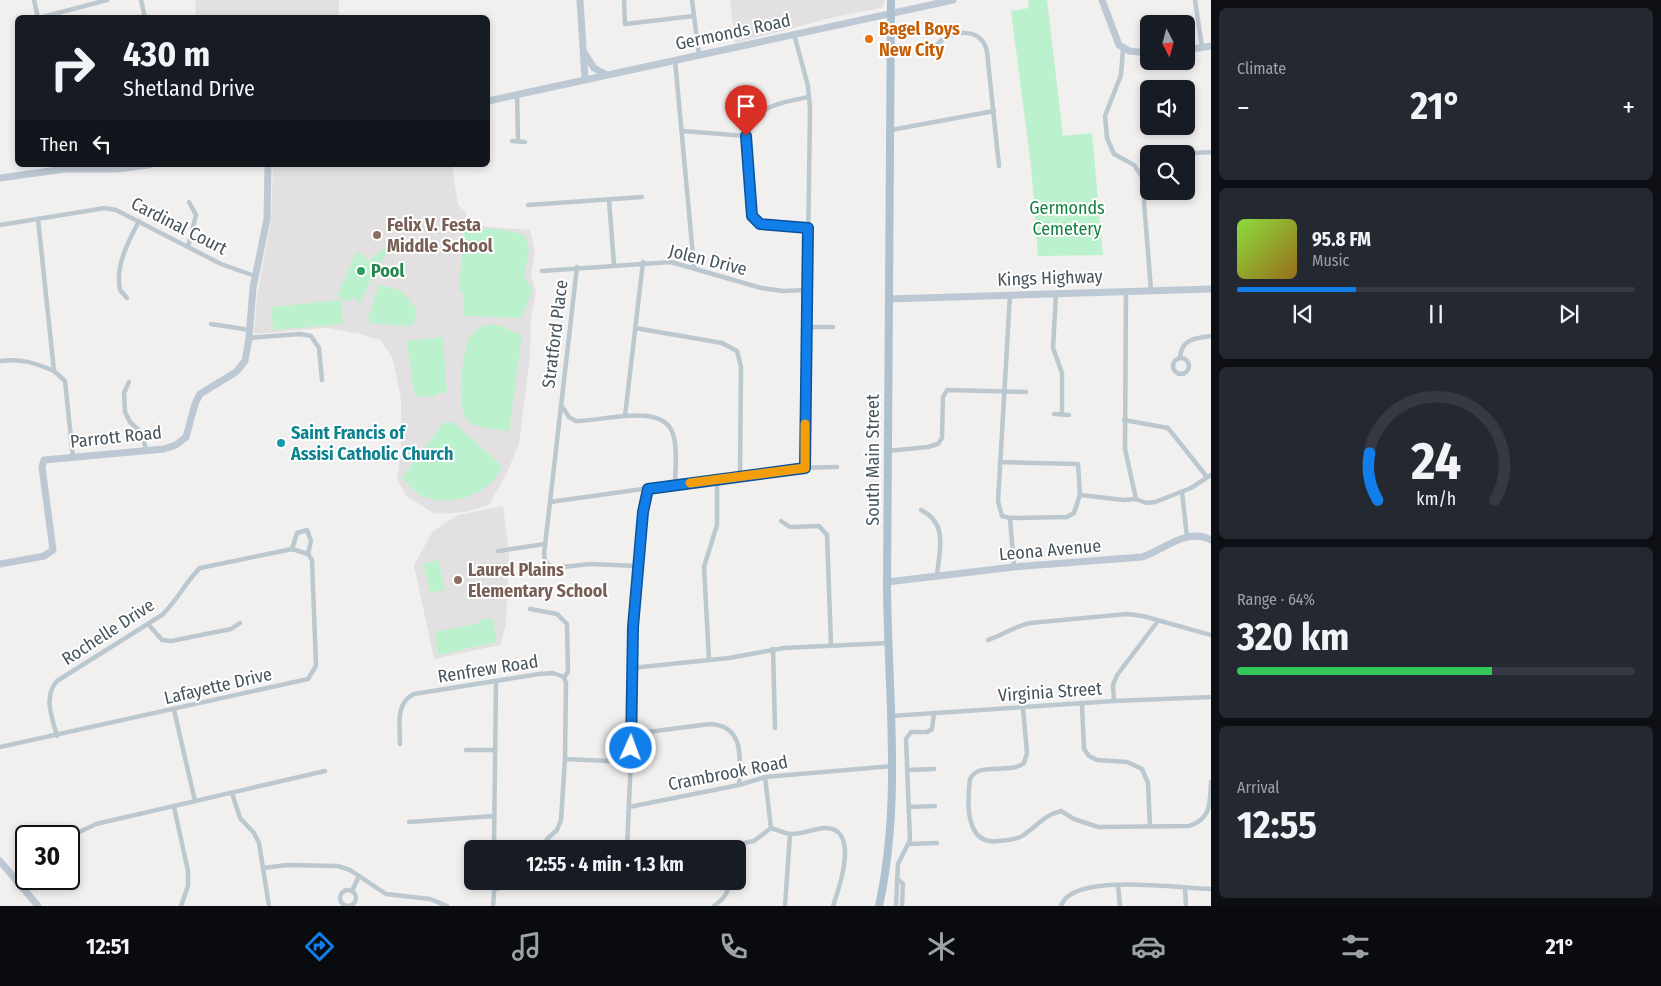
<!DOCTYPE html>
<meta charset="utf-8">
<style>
:root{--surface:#171b24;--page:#242831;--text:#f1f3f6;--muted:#9ea1a6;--line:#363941;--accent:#117ee9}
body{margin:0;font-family:"Fira Sans Condensed",sans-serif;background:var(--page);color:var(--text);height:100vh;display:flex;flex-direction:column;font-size:19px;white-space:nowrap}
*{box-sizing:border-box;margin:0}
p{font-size:16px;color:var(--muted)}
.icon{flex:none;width:28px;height:28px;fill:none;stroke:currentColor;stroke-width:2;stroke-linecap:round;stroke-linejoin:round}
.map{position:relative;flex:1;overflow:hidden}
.drawer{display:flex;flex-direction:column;gap:8px;padding:8px;background:#0d0f14;width:450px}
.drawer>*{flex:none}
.banner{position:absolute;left:15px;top:15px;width:475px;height:152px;border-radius:8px;box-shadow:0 2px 8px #0003;background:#171b24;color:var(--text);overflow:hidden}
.needle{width:32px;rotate:174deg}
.buttons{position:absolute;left:1140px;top:15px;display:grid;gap:10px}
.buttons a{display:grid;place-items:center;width:55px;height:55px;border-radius:8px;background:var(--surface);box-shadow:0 2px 8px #0003;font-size:25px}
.speed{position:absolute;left:15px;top:825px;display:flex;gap:10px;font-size:25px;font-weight:700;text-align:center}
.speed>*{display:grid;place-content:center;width:65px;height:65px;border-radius:50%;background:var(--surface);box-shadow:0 2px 8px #0003;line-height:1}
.speed .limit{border:2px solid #111;border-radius:8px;background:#fff;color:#111}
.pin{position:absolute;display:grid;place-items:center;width:42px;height:42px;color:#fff;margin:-51px -21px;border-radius:50% 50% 50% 0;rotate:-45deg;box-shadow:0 0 5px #0007}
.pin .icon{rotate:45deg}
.me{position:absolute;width:55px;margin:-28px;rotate:2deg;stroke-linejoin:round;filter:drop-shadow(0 0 4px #0008)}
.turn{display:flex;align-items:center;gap:18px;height:105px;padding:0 25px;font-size:22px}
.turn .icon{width:65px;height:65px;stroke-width:2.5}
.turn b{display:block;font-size:35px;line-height:42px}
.then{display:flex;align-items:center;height:48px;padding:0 25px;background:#0003;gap:10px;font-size:19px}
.big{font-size:38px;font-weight:700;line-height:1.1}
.drawer .widget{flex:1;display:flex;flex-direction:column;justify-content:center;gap:8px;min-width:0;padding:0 18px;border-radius:8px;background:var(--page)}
.drawer .dial{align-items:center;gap:0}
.dial svg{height:130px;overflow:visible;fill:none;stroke:var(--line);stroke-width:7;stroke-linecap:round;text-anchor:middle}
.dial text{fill:var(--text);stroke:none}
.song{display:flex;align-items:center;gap:15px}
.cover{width:60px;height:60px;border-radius:8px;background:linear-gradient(135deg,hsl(90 70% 55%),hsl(40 70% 35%))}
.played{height:5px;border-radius:2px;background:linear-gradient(90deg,var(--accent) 30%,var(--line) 30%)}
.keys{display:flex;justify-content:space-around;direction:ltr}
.heat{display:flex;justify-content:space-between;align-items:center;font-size:28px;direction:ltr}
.charge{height:8px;border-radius:4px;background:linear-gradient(90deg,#34c759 64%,var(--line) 0)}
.trip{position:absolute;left:464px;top:840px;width:282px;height:50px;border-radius:8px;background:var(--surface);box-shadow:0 2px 8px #0003;font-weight:700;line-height:50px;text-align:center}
.tab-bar{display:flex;height:80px;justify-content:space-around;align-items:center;background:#090b0e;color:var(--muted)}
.tab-bar .icon{width:35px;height:35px}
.tab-bar .active{color:var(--accent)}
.tab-bar b{font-size:22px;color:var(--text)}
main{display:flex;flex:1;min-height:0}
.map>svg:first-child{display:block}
.education{fill:#e3e0e1}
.green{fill:#bbf1cc}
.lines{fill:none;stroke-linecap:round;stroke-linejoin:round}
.street{stroke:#bcc8cf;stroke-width:4.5}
.secondary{stroke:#bcc9d4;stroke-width:7}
.primary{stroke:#adc1cf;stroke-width:8}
.route-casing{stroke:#0b5297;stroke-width:12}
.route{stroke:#117ee9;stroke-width:9}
.slow{stroke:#f59e0b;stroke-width:9}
.food-dot{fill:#e8710a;stroke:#fff;stroke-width:2}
.education-dot{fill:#8d6e63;stroke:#fff;stroke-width:2}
.leisure-dot{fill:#2e9e5b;stroke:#fff;stroke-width:2}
.culture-dot{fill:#0f9aa8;stroke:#fff;stroke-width:2}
.labels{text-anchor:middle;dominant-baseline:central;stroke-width:4;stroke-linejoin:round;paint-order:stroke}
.food-label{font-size:18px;font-weight:bold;fill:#c56008;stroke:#fff;text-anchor:start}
.street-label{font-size:18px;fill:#46545d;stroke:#fff}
.park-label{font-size:18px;fill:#138243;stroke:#fff}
.education-label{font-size:18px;font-weight:bold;fill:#785e54;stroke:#fff;text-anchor:start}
.leisure-label{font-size:18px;font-weight:bold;fill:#27864d;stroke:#fff;text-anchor:start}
.culture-label{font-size:18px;font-weight:bold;fill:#0d838f;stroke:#fff;text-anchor:start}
</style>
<main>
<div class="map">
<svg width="1211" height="906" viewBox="0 0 1211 906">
<rect width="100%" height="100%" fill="#f2efef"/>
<!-- education -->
<g class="education">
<polygon points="195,0 339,0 339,17 196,17"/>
<polygon points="730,0 884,0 884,5 881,8 839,16 735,43"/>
<polygon points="273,165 452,165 458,205 466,212 467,225 530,230 535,252 531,275 536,292 531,317 530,356 519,443 507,473 489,505 465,512 435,514 406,496 397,478 401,451 401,400 393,359 381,341 361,334 327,328 254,334 257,296 271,220"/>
<polygon points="503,506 509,554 506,624 500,645 434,659 414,565 433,531 458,515"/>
</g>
<!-- green -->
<g class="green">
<polygon points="1028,0 1047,0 1063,136 1092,133 1103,255 1038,256 1031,166 1011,11 1029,8"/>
<polygon points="467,227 504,230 524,235 529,249 524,278 533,289 521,318 463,316 463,292 459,292 464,232"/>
<polygon points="390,238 395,243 374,272 360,305 357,299 352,297 350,302 337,296 357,251 369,261 388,245 385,242"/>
<path d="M379 285C401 289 405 292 417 311L413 325 399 326 371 323 368 319Z"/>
<polygon points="341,300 343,324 273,330 271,307"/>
<path d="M490 324C503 324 510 333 522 334L509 431C497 429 478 429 468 421 456 409 462 354 469 339 473 330 481 326 490 324Z"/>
<polygon points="443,337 447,393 438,393 433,397 415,396 406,341"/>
<path d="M453 422 502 466C499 471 496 478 492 482 475 500 436 508 416 492 411 488 407 482 402 478L443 423Z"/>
<polygon points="438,560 445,590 430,592 423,563"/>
<polygon points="492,618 497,642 438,655 435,632 480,623 479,620"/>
</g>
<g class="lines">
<!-- street -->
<g class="street">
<polyline points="34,0 38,18"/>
<polyline points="141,0 145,18"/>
<polyline points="624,0 625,24 694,16"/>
<polyline points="692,0 699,55"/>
<polyline points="1195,0 1202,47"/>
<polyline points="39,18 107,0"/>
<polyline points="794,34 808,86 810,109 805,468"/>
<path d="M936 46C949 29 983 26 987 52L999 166"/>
<polyline points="1123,49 1121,75 1105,116 1107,138 1114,154 1134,165 1142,177 1151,290"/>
<polyline points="675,60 694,267"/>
<polyline points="517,94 518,141"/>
<polyline points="891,130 994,111"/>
<polyline points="683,131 746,136"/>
<polyline points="512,141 525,142"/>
<polyline points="1181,154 1211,152"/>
<polyline points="609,200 614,264"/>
<polyline points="528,205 642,197"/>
<polyline points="38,219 54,371 65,381 73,457"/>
<polyline points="0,225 105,208 116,210 221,264 255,276"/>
<path d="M808 228 767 225 755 221 750 210 746 144C748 106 780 103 809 97"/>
<polyline points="188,247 196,215 189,202"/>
<polyline points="577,267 544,554 545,561 553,568 590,564 638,566"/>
<polyline points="542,271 671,262 761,288 783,291 807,290"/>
<polyline points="1126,291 1125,449 1136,499"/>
<polyline points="1056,293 1053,348 1062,373 1062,414"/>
<path d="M127 298 120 290C115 266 128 242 139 221"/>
<polyline points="211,324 250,330"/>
<polyline points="807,327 833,327"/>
<polyline points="635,328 722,343 737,351 741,367 740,476"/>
<polyline points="249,338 300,334 311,336 319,348 322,380"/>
<circle cx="1181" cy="366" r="8"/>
<path d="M1180 358C1181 339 1195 338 1211 336"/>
<path d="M0 361C21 358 35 363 54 371"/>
<polyline points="129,382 124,393 125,412 130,422 142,433 146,450"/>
<path d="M561 405 569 417 576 421C600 422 663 401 673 434 678 449 675 469 675 485"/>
<polyline points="1054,414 1069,415"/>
<polyline points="625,416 643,262"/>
<polyline points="1124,420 1168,428 1207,477"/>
<polyline points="888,451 928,447 938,444 942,438 943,397 947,390 1026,392"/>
<polyline points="1000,462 1078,464 1080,495 1074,513 1067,517 1010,518 1002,516 998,501 1010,295"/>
<polyline points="1182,492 1187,537"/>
<polyline points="1080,495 1124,500 1136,499 1146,503 1155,502 1191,488 1211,475"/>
<polyline points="550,502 793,468 837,467"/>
<path d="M921 510C949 524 939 550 937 576"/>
<polyline points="1010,518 1014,567"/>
<polyline points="781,521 790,527 819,526 827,535 831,644"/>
<polyline points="292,549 297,533 307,530 311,541 308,554"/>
<polyline points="498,551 545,544"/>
<polyline points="530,609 557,614 567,624 568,672 564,677"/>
<polyline points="148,624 162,640 171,641 231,629 240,623"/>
<path d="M988 640C1003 635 1015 626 1030 623L1127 614 1143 616 1211 635"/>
<polyline points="773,649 775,728"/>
<polyline points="709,660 704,567 717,525 717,479"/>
<polyline points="632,668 729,658 784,648 888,643"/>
<polyline points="1114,701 1113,685 1117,675 1158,621"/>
<polyline points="1082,705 1084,749 1089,756 1097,760 1127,762 1142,769 1148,783 1150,826"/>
<path d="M1023 708 1027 753 1024 763C1009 775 979 761 970 779 967 803 965 846 999 841 1006 840 1016 840 1022 836 1036 827 1044 815 1061 811L1074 819 1098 827 1189 826C1211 819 1210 804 1211 782"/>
<polyline points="174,710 195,801"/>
<polyline points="891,716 1114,701 1211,697"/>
<path d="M632 734 710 724C745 726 740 758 739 785"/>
<path d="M400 744C400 726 395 703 414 694L539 674 553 673 564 677"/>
<path d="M0 747 308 679 316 666 312 560 308 554 292 549 200 568C186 581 178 600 162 615L57 681C43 697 52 717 57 736"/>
<polyline points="466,750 495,750"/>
<polyline points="565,759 630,762"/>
<polyline points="907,770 934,769"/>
<polyline points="765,777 771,828"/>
<polyline points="232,793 240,818 254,833 259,843 269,906"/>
<polyline points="174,807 188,871 188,886 181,906"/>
<polyline points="629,807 739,785 765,777 893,766"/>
<polyline points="909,807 935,806"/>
<polyline points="409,822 494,816"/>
<path d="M771 828C777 830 784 833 789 834 800 835 813 829 824 828 861 826 839 889 833 906"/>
<polyline points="69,837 96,824 325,771"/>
<polyline points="909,844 937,843"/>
<polyline points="494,849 496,681"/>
<polyline points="543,849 547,839 557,830 561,820 565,759 566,683 564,677"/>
<polyline points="627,849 632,734 633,627 643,512 648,489"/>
<polyline points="713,849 754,841 771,828"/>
<polyline points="263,868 287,865 338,866 350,870 386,894 430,899 447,906"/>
<polyline points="897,878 903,884 902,906"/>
<polyline points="17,879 26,871"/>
<polyline points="1118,885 1120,906"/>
<polyline points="1185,888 1186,906"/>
<polyline points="495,889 534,881"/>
<circle cx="348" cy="898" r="8"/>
<polyline points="352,891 359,876"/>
<polyline points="493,906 495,881"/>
<path d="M714 906C724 899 728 893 730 881"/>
<polyline points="785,906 790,834"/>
<polyline points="896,906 898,864 910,840 906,739 911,732 927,732 932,729 934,713"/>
<path d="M1061 906C1072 871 1181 889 1211 889"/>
</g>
<!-- secondary -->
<g class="secondary">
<polyline points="580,0 585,79"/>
<polyline points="1102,0 1119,45 1129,51 1149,53"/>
<polyline points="1186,50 1211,46"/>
<polyline points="585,54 594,68 605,74"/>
<polyline points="488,101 953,0"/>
<polyline points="0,178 65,169 117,169 149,165"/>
<polyline points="890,299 1211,289"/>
<polyline points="0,564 44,556 53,550 42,467 44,460 164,449 176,445 186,437 195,404 200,394 236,372 245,361 249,338 253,288 267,219 268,165"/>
<path d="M887 582 1014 567 1142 557C1164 550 1187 527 1211 540"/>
<polyline points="0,861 38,906"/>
</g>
<!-- primary -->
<path class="primary" d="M879 906C902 801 888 694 887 588 887 392 889 196 891 0"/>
</g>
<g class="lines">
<!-- route casing -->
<g class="route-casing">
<polyline id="route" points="631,748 633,627 643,512 648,489 805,468 808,228 760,224 752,216 746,136"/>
</g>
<!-- route -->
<use href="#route" class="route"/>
<!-- slow -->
<polyline class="slow" points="690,483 805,468 805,424"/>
</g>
<!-- markers -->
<circle class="food-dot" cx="869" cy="39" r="5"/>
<g class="education-dot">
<circle cx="377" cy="235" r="5"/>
<circle cx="458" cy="580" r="5"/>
</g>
<circle class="leisure-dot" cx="361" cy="271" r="5"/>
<circle class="culture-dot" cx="281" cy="443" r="5"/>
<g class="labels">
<!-- food labels -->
<g class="food-label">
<text x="879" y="29">Bagel Boys<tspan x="879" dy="21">New City</tspan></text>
</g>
<!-- street labels -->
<g class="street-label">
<text transform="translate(733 32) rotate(-12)">Germonds Road</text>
<text transform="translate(179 226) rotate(27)">Cardinal Court</text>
<text transform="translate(708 260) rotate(14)">Jolen Drive</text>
<text transform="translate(1050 278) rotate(-2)">Kings Highway</text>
<text transform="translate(555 334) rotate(-83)">Stratford Place</text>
<text transform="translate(116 437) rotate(-6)">Parrott Road</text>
<text transform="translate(873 460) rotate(-90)">South Main Street</text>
<text transform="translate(1050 550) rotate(-5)">Leona Avenue</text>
<text transform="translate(108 632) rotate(-33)">Rochelle Drive</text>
<text transform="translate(488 669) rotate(-9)">Renfrew Road</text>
<text transform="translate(218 686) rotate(-13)">Lafayette Drive</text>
<text transform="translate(1050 692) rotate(-4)">Virginia Street</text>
<text transform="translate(728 773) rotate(-11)">Crambrook Road</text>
</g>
<!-- park labels -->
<g class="park-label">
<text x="1067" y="208">Germonds<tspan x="1067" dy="21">Cemetery</tspan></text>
</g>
<!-- education labels -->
<g class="education-label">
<text x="387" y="225">Felix V. Festa<tspan x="387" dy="21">Middle School</tspan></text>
<text x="468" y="570">Laurel Plains<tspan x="468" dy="21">Elementary School</tspan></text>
</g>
<!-- leisure labels -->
<g class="leisure-label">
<text x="371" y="271">Pool</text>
</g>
<!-- culture labels -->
<g class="culture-label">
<text x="291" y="433">Saint Francis of<tspan x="291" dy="21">Assisi Catholic Church</tspan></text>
</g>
</g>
</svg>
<div class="buttons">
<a><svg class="needle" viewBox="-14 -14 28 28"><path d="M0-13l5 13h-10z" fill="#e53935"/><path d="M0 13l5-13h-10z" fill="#9ea1a6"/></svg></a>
<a><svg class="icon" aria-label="sound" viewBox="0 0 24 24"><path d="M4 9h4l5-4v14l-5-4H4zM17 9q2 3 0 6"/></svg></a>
<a><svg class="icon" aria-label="search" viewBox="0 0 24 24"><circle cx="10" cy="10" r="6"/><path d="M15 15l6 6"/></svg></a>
</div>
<div class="speed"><div class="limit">30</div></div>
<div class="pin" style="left:746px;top:136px;background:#d93025"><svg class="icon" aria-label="arrive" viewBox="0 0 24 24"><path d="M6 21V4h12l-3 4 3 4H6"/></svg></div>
<svg class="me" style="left:631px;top:748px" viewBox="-20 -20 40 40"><circle r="17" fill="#117ee9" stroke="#fff" stroke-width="3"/><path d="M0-11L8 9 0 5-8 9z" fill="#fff"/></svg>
<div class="trip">12:55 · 4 min · 1.3 km</div>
<div class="banner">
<div class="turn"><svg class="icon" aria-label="right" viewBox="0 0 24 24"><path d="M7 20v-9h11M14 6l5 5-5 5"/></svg><div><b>430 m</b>Shetland Drive</div></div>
<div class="then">Then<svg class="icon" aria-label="left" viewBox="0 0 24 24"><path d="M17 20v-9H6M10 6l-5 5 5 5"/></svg></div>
</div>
</div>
<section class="drawer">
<div class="widget"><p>Climate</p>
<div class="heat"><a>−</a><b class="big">21°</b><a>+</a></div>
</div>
<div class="widget">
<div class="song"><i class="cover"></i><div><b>95.8 FM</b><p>Music</p></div></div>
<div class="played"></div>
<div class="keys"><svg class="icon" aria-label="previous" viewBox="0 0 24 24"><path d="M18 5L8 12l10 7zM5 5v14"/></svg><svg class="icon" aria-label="pause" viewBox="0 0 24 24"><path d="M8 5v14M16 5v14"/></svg><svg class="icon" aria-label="next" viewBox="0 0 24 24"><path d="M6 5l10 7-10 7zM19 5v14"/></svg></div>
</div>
<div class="widget dial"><svg viewBox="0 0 100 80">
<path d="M14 69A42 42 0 1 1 86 69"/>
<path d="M14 69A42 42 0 0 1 9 40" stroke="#117ee9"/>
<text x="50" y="56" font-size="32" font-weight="700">24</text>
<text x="50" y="72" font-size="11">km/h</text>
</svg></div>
<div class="widget"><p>Range · 64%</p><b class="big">320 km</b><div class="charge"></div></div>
<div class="widget"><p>Arrival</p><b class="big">12:55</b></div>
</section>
</main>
<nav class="tab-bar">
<b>12:51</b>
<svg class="icon active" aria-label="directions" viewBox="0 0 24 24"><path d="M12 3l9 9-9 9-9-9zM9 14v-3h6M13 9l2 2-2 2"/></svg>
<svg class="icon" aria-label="music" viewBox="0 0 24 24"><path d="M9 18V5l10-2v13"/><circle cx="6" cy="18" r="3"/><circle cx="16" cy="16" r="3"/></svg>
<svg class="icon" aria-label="phone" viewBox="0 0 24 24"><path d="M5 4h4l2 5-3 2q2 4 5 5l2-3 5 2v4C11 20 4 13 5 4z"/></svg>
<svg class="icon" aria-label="climate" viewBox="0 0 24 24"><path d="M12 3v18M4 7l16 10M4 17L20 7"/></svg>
<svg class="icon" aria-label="car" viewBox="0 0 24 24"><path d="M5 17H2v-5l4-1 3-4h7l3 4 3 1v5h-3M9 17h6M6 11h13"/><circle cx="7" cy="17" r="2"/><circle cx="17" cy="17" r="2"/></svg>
<svg class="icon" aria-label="filters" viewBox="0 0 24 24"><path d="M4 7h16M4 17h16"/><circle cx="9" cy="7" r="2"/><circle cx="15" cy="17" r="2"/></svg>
<b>21°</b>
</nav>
